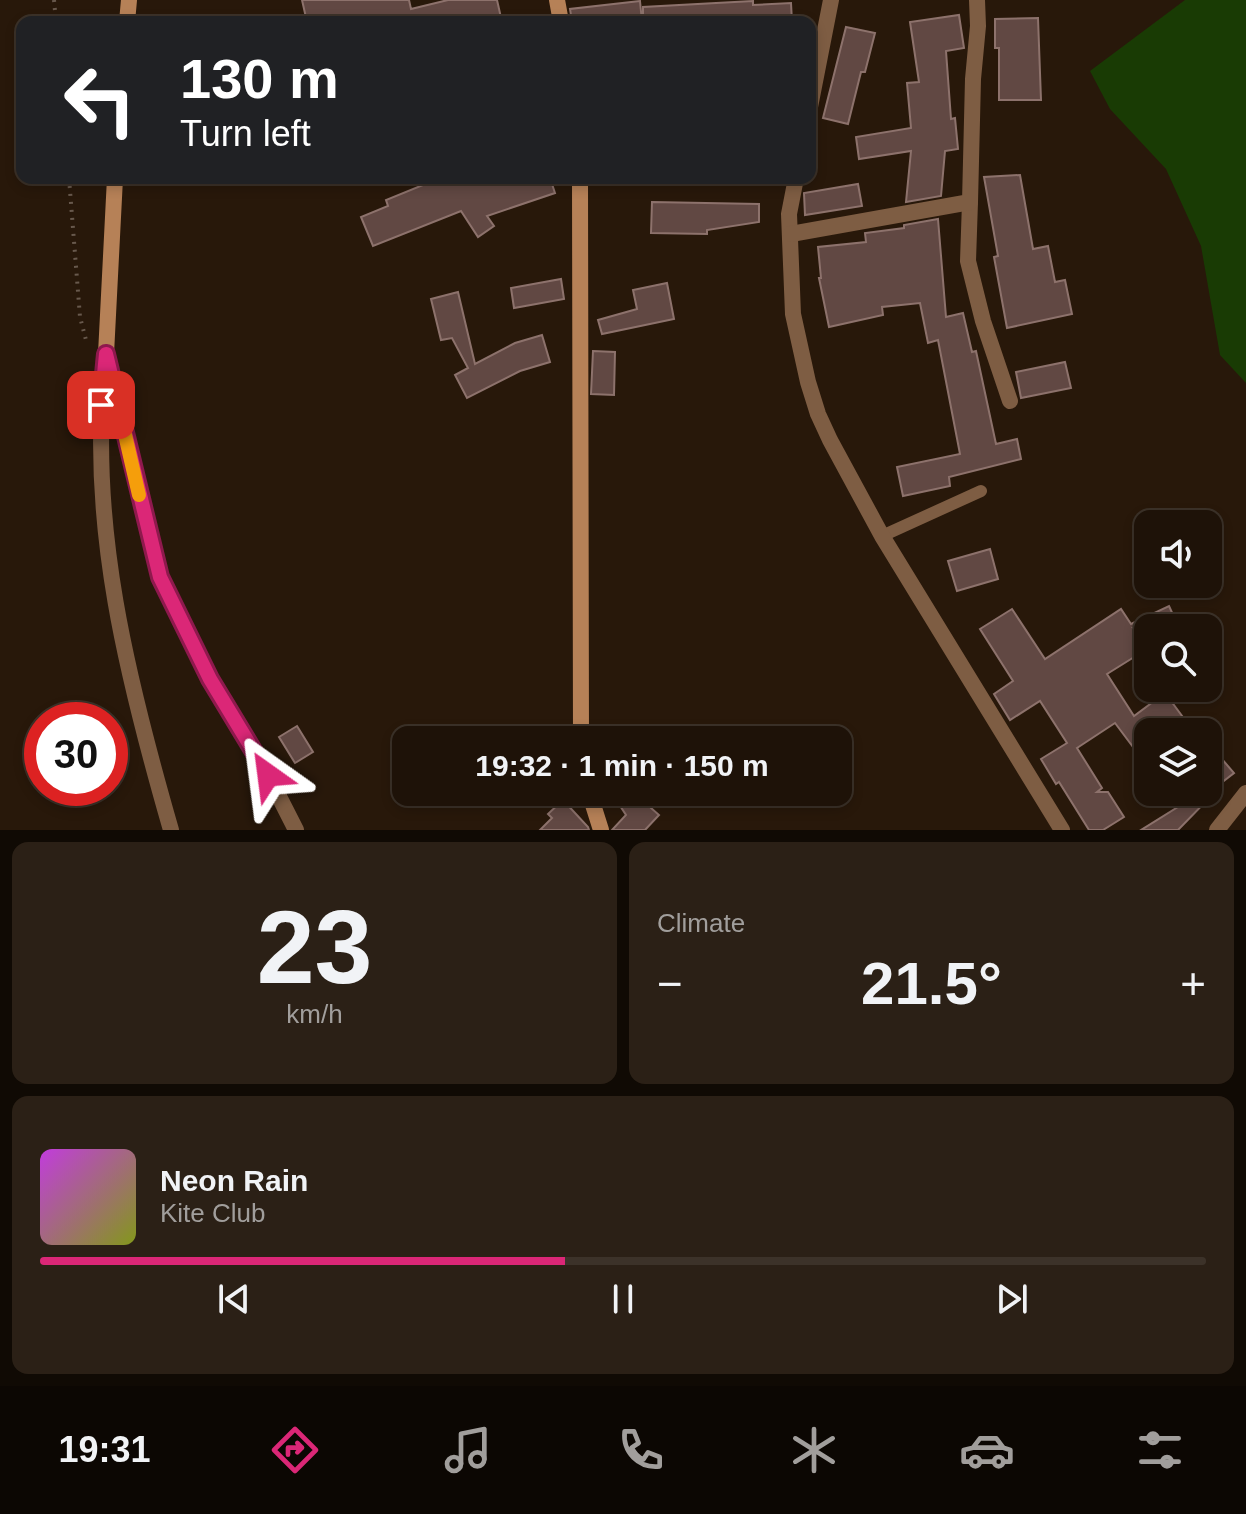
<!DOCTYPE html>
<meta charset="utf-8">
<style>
:root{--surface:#1e1208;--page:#2b2016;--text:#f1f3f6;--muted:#a19e9c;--line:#3c3229;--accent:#db2777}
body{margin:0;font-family:Arial,sans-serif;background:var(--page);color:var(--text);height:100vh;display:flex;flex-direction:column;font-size:30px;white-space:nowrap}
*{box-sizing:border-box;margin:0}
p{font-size:26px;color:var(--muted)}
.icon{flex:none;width:44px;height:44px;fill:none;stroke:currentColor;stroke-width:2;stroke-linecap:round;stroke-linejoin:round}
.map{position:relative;height:830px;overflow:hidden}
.panel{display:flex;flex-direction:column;gap:12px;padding:12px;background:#100a04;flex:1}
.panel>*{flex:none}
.guide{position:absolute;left:16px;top:16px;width:800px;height:168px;border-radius:16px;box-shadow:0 4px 12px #0003,0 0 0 2px var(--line);background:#202124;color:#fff;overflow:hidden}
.tools{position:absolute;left:1134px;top:510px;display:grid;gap:16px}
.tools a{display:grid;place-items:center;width:88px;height:88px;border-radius:16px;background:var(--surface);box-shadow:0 4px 12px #0003,0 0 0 2px var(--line);font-size:40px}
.speed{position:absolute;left:24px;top:702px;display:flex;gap:16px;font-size:40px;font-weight:700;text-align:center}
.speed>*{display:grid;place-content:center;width:104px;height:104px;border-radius:50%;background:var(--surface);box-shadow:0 4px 12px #0003,0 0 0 2px var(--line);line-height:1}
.speed .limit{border:12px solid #d22;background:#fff;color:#111}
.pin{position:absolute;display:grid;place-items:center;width:68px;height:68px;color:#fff;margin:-34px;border-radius:16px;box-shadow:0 4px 12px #0006}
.me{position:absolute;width:88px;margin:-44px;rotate:329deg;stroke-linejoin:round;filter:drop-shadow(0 0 6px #0008)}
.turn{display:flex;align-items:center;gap:28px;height:168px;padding:0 32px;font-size:36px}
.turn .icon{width:104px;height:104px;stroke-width:2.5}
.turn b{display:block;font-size:56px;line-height:68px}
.big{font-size:60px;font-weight:700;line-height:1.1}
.panel .tile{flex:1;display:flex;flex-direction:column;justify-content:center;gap:12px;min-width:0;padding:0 28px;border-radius:16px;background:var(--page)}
.panel .dial{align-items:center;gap:0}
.dial b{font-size:104px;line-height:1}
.song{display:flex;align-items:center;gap:24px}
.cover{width:96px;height:96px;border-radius:12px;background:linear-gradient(135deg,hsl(290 70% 55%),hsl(70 70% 35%))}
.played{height:8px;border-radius:4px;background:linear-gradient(90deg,var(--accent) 45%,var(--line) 45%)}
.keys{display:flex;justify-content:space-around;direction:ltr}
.heat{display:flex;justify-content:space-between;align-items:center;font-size:44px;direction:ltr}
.panel .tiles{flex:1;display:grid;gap:12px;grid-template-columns:1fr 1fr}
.tile:last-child{grid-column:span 2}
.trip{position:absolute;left:392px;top:726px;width:460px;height:80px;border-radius:16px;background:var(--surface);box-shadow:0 4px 12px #0003,0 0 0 2px var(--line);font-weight:700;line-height:80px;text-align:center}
.tab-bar{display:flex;height:128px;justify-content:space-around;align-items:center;background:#0c0703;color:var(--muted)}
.tab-bar .icon{width:56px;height:56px}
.tab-bar .current{color:var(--accent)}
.tab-bar b{font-size:36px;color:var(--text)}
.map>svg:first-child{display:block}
.green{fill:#193b04}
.building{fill:#614843;stroke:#8d726c;stroke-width:2}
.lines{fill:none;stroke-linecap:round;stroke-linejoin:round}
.path{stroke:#68594d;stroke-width:4;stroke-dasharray:2 6;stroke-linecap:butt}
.lane{stroke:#7e5d43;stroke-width:12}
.street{stroke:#7e5d43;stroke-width:16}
.secondary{stroke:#b68157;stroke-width:16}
.route-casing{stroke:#8e194d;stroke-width:20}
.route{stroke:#db2777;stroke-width:14}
.slow{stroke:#f59e0b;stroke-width:14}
</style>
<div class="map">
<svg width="1246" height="830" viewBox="0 0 1246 830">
<rect width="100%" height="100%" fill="#28180a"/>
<!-- green -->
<polygon class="green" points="1185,0 1246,0 1246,383 1220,355 1201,246 1166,169 1110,109 1090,71"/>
<!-- building -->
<g class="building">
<polygon points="302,0 409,0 411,9 448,0 497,0 502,22 307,22"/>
<polygon points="640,1 642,22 572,22 570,9"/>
<polygon points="753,1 753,5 791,3 792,22 643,22 643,7"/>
<polygon points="959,15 964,48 946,51 951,119 955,118 958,149 945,151 941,196 906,202 911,151 859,159 856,137 911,128 907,83 919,82 910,22"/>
<polygon points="1038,18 1041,100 999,100 999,48 995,48 995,19"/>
<polygon points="846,27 875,33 865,72 861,72 848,124 823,118"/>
<polygon points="1020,175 1033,249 1048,246 1055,282 1065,280 1072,314 1007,328 994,257 998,256 984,177"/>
<polygon points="440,178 550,178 555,193 487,216 494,226 478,237 461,211 373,246 361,217 388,206 386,200"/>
<polygon points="858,184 862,206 805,215 804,193"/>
<polygon points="652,202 759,204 759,222 707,230 707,234 651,233"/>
<polygon points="938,219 946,317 963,313 972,352 976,351 996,444 1017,439 1021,459 949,477 950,486 903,496 897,467 960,454 938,340 928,343 920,303 882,307 883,315 829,327 819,278 821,278 818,247 866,242 865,233 904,228 904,225"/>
<polygon points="561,279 564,299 514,308 511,288"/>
<polygon points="667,283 674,319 602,334 598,320 637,309 633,290"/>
<polygon points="458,292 475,364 515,343 542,335 550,362 520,371 467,398 455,375 468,368 452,338 441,340 431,299"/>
<polygon points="593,351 615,352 614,395 591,394"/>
<polygon points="1065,362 1071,388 1021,398 1016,372"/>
<polygon points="990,549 998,579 957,591 948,561"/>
<polygon points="1169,606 1179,628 1133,628 1147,649 1107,674 1134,716 1165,693 1188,724 1177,732 1148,732 1148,767 1115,723 1077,748 1102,788 1097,792 1108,792 1124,817 1103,830 1089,830 1059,782 1056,784 1041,759 1067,743 1040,701 1010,720 994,694 1013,681 980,629 1012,609 1045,659 1121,609 1131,624"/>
<polygon points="297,726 313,752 295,763 279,737"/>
<polygon points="1208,743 1234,773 1216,787 1218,789 1178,830 1141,830 1202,792 1208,792"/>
<polygon points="611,792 633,792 659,815 645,830 612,830 626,815"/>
<polygon points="563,800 588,827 589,830 540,830 552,818 548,814"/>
</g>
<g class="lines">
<!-- path -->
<g class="path">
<polyline points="54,0 56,22"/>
<polyline points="69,178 80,317 86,340"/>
</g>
<!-- lane -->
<polyline class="lane" points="882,536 981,491"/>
<!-- street -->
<g class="street">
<polyline points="810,107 831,0"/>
<polyline points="796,178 789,214 793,314 808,382 818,414 830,440 882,536 1062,830"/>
<polyline points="970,202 968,261 983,321 1010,401"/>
<polyline points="791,234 970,202 973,79 978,26 977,0"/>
<polyline points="106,354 160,577 210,679 268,775 296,830"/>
<path d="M105 368C88 524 128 681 171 830"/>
<polyline points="1217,830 1246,793"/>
</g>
<!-- secondary -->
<g class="secondary">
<polyline points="557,0 561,22"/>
<polyline points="127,22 129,0"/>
<polyline points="580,178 581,740"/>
<polyline points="106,354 115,178"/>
<polyline points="589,792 601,830"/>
</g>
</g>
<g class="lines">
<!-- route casing -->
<g class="route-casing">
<polyline id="route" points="101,405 106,354 160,577 210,679 268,775"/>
</g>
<!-- route -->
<use href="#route" class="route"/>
<!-- slow -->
<polyline class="slow" points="116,396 139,495"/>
</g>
</svg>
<div class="tools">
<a><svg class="icon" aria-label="sound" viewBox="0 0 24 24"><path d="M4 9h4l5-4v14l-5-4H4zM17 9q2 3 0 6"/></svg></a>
<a><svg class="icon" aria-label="search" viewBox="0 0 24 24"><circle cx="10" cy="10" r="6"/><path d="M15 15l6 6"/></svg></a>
<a><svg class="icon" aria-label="layers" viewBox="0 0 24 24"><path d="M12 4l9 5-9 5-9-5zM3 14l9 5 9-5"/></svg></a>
</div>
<div class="speed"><div class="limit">30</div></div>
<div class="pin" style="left:101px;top:405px;background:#d93025"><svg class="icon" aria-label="arrive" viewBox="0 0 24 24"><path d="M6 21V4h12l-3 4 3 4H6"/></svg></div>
<svg class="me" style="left:268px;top:775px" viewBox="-20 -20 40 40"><path d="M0-17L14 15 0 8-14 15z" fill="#db2777" stroke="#fff" stroke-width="4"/></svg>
<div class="trip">19:32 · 1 min · 150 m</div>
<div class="guide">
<div class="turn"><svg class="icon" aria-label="left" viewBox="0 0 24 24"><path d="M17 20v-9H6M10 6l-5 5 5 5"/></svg><div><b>130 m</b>Turn left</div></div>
</div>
</div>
<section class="panel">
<div class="tiles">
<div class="tile dial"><b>23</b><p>km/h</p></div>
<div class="tile"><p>Climate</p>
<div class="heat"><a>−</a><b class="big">21.5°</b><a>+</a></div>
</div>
<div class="tile">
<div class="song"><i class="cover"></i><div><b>Neon Rain</b><p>Kite Club</p></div></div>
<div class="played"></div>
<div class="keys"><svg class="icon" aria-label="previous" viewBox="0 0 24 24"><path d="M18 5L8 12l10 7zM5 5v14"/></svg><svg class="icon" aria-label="pause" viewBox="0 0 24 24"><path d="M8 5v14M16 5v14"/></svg><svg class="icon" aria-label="next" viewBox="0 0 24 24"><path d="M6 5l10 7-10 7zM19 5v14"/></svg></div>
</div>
</div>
</section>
<nav class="tab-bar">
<b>19:31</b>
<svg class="icon current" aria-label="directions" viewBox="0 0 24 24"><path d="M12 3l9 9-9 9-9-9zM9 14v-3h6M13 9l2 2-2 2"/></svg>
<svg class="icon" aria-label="music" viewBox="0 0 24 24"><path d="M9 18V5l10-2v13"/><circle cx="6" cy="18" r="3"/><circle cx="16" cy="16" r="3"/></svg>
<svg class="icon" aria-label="phone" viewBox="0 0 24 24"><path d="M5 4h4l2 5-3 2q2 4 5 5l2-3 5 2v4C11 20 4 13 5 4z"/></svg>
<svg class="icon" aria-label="climate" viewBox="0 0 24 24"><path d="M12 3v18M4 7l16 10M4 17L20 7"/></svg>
<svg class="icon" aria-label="car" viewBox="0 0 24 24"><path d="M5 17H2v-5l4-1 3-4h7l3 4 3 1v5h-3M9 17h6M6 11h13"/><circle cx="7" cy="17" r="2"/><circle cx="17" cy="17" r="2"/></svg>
<svg class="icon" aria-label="filters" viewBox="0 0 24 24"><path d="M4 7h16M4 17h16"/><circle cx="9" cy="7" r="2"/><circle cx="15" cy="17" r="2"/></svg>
</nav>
